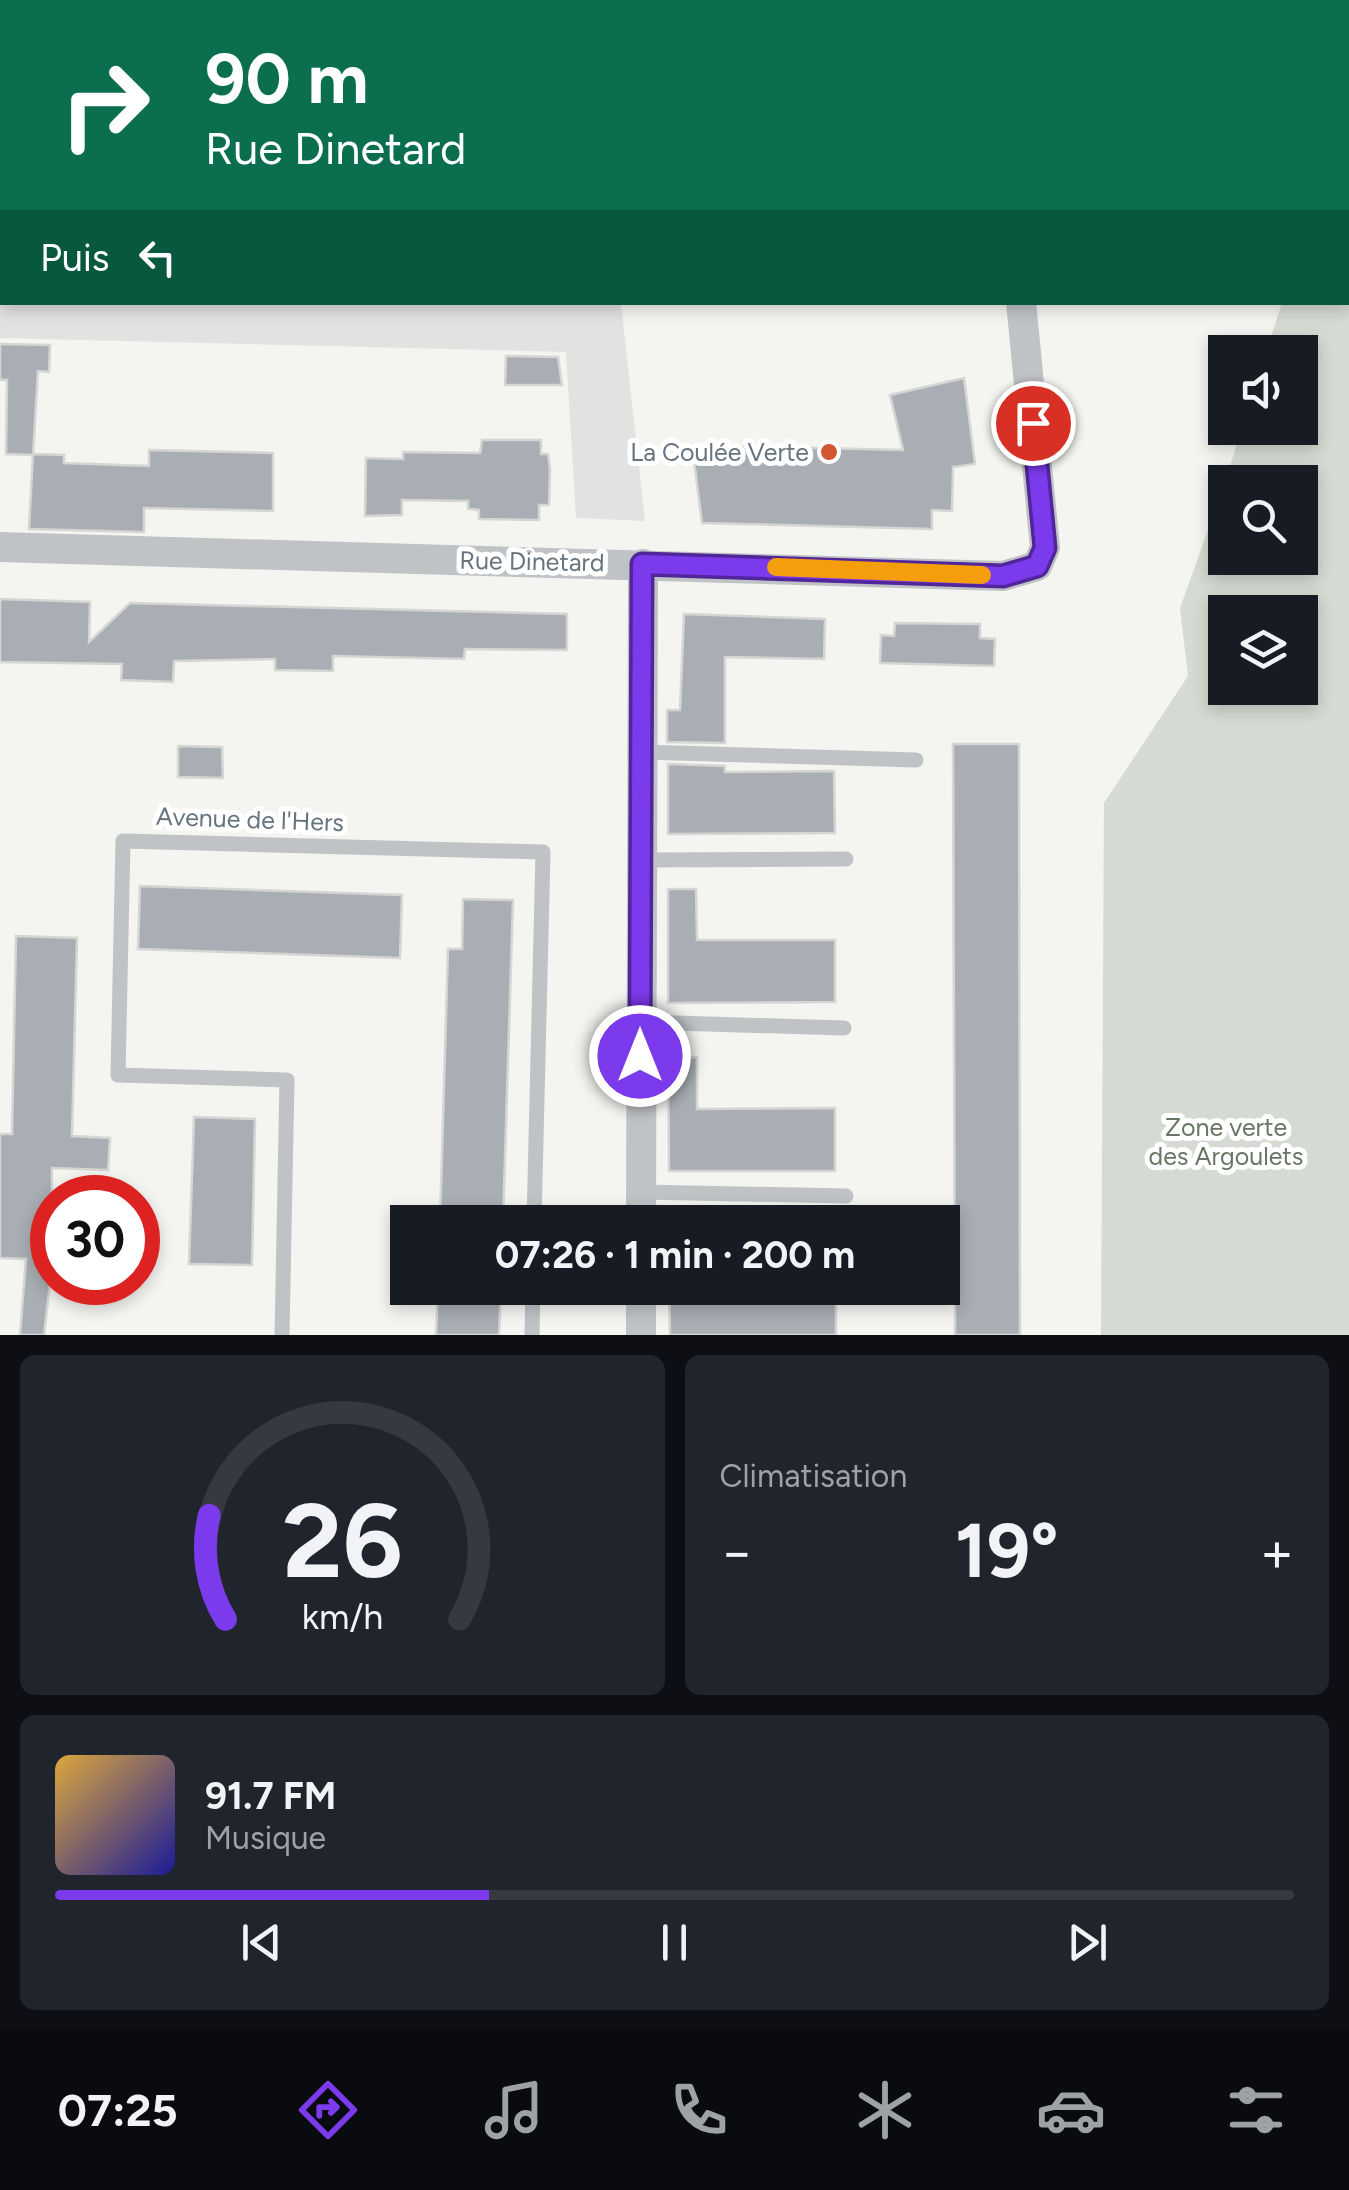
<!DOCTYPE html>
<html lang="fr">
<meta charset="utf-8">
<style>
:root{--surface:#171b24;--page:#20242c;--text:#f1f3f6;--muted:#9ea1a6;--line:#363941;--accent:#7c3aed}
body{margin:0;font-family:Figtree,sans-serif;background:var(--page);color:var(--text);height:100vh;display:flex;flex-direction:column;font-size:38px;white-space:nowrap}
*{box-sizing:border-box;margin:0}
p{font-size:32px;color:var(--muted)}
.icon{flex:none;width:55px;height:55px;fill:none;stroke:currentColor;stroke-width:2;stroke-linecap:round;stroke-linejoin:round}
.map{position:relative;height:1335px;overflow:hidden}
.details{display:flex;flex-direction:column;gap:20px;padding:20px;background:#0d0f14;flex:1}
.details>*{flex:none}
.hud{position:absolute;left:0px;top:0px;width:1350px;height:305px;box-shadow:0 5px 15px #0003;background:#0b6e4f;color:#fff;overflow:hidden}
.buttons{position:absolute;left:1208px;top:335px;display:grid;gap:20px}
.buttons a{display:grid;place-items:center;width:110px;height:110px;border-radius:0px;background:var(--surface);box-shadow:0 5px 15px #0003;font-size:50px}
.speed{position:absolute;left:30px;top:1175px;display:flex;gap:20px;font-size:50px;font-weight:700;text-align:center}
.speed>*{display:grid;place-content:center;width:130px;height:130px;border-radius:50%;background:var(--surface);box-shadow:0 5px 15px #0003;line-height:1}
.speed .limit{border:15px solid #d22;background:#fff;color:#111}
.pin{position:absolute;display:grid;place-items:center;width:85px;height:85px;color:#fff;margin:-42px;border:5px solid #fff;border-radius:50%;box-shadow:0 2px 10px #0007}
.me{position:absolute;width:110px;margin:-55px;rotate:0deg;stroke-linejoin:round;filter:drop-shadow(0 0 8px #0008)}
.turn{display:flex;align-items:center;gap:35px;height:210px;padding:0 40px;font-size:45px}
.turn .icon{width:130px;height:130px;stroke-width:2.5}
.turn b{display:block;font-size:70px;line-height:85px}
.then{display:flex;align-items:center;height:95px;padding:0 40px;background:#0003;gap:20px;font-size:38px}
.big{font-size:75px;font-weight:700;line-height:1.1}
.details .widget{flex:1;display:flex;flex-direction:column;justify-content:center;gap:15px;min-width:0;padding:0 35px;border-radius:15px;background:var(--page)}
.details .dial{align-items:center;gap:0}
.dial svg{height:260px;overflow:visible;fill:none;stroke:var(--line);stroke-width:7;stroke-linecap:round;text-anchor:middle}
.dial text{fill:var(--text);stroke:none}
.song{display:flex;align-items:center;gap:30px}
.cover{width:120px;height:120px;border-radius:15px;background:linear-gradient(135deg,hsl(40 70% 55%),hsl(240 70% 35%))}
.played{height:10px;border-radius:5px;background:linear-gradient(90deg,var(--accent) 35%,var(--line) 35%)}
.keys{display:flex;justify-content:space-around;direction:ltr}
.heat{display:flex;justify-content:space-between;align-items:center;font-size:55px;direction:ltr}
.details .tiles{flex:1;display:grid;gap:20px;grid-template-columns:1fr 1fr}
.widget:last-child{grid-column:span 2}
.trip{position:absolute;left:390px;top:1205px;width:570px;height:100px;border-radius:0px;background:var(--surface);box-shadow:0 5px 15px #0003;font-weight:700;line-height:100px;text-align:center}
.menu{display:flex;height:160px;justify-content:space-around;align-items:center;background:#090b0e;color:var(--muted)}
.menu .icon{width:70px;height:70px}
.menu .current{color:var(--accent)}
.menu b{font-size:45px;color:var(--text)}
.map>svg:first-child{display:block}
.built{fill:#e2e3e1}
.green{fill:#d5dbd2;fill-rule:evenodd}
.building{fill:#a8aeb3;stroke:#d5d5d3;stroke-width:2.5}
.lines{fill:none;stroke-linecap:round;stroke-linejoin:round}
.lane{stroke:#c0c3c6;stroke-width:15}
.street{stroke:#c0c3c6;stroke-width:30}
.route-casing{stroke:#51269a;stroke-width:25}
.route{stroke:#7c3aed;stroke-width:18}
.slow{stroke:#f59e0b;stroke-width:18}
.poi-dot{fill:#d35732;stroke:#fff;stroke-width:4}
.labels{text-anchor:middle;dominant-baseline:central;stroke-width:10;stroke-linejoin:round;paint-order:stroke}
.poi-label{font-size:25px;fill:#66747f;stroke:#fff;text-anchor:end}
.street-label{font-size:25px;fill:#66747f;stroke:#fff}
.park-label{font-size:25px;fill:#687764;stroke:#fff}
</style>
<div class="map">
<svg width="1349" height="1335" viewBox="0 0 1349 1335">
<rect width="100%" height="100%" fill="#f4f4f1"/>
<!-- built -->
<polygon class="built" points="0,0 947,0 948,2 2,2 2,302 621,303 645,521 576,518 566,352 0,338"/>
<!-- green -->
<path class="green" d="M1349 87V1335H1101L1104 803 1188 676 1180 608 1225 483V558H1300V482H1225L1242 428H1300V352H1266L1282 303 1348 302ZM1300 612V688H1225V612Z"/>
<!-- building -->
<g class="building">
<polygon points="0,344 50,345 49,372 38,371 33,455 6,454 7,380 0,380"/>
<polygon points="506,356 558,357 562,385 505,385"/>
<polygon points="964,378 975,464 953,467 952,511 932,510 932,529 702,523 692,445 903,450 890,395"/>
<polygon points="482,440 541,440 541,454 548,454 550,469 549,505 539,505 539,520 479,519 479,510 468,509 468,501 402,500 402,515 365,516 366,458 403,459 403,452 480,453"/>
<polygon points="149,450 273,453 273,511 144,508 144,532 29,529 33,454 64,455 64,463 149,466"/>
<polygon points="0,599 90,602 89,642 130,603 567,614 567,650 465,649 464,659 333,656 333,671 275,670 275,659 174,661 173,682 121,680 122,664 0,662"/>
<polygon points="684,614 825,619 824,659 725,657 725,743 667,742 667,710 680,710"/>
<polygon points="895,623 980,624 980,638 995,639 994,666 880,663 881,635 894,636"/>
<polygon points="953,744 1019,744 1020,1335 955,1335"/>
<polygon points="178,746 222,747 223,778 178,777"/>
<polygon points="668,764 725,766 725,772 834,771 835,833 668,834"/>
<polygon points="140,886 402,895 400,958 138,949"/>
<polygon points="668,889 696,889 697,940 835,940 835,1002 668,1003"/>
<polygon points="463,899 513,900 503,1222 440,1222 448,949 462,949"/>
<polygon points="16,936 77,938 72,1136 110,1138 108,1170 52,1168 52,1266 44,1335 20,1335 26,1259 0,1258 0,1134 12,1134"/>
<polygon points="697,1057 697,1109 835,1108 835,1171 669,1171 668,1058"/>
<polygon points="194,1117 255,1119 252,1265 189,1264"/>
<polygon points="438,1288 501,1288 499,1335 436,1335"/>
<polygon points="669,1288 836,1288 836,1335 670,1335"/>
</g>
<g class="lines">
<!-- lane -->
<g class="lane">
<polyline points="1348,65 1349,64"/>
<polyline points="640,752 916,760"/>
<polyline points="640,860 846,859"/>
<polyline points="640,1022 844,1028"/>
<polyline points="641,1192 846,1196"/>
<polyline points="282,1335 287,1080 118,1075 123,841 543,852 534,1222"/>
<polyline points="532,1335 533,1288"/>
</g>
<!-- street -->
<g class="street">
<polyline points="983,0 983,2"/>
<polyline points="0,547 1003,576 1037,566 1045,548 1021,302"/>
<polyline points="641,1222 643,564"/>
<polyline points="641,1288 641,1335"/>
</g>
</g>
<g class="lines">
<!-- route casing -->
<g class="route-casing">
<polyline id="route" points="640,1056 642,564 1003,576 1037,566 1045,548 1033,423"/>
</g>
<!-- route -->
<use href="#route" class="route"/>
<!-- slow -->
<polyline class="slow" points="776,567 982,575"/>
</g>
<!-- markers -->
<circle class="poi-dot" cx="829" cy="452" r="10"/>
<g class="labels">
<!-- poi labels -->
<g class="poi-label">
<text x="809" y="452">La Coulée Verte</text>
</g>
<!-- street labels -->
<g class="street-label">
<text transform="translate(532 561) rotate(1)">Rue Dinetard</text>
<text transform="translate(250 819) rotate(2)">Avenue de l'Hers</text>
</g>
<!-- park labels -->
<g class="park-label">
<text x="1226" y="1127">Zone verte<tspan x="1226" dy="29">des Argoulets</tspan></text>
</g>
</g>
</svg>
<div class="buttons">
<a><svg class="icon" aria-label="sound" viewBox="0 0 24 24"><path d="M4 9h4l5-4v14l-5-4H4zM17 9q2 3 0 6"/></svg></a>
<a><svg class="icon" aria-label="search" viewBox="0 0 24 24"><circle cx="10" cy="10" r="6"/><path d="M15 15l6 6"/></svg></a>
<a><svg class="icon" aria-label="layers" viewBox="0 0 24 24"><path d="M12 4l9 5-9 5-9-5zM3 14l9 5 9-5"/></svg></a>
</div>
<div class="speed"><div class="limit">30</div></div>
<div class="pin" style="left:1033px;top:423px;background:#d93025"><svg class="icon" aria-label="arrive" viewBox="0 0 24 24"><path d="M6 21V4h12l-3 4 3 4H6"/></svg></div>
<svg class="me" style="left:640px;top:1056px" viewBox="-20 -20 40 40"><circle r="17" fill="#7c3aed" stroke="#fff" stroke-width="3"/><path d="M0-11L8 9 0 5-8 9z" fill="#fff"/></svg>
<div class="trip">07:26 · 1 min · 200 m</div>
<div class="hud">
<div class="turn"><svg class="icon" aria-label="right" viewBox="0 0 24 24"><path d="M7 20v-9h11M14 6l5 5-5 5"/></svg><div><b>90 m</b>Rue Dinetard</div></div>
<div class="then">Puis<svg class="icon" aria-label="left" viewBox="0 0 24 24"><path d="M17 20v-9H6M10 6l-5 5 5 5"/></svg></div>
</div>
</div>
<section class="details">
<div class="tiles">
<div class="widget dial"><svg viewBox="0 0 100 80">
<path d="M14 69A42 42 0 1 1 86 69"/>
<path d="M14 69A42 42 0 0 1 9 37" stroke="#7c3aed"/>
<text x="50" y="56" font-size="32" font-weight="700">26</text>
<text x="50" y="72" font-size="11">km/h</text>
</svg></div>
<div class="widget"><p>Climatisation</p>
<div class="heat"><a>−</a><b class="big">19°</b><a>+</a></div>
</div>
<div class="widget">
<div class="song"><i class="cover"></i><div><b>91.7 FM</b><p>Musique</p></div></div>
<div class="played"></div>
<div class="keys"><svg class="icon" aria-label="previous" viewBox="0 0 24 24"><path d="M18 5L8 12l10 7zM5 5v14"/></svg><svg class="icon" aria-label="pause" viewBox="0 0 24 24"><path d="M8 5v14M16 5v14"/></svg><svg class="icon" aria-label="next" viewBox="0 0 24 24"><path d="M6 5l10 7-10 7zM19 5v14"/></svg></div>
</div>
</div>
</section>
<nav class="menu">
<b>07:25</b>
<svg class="icon current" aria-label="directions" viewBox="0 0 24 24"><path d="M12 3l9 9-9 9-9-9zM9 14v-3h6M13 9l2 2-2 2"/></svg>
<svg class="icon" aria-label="music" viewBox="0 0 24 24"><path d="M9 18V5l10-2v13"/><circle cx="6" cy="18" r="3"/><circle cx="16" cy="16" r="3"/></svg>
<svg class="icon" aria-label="phone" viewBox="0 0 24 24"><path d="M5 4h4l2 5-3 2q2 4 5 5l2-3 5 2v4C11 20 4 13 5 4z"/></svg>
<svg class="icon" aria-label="climate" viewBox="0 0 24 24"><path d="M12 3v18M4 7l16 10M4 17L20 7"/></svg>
<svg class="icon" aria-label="car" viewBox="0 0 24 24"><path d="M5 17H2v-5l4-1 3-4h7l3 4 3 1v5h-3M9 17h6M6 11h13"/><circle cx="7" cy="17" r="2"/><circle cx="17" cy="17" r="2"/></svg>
<svg class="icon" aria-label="filters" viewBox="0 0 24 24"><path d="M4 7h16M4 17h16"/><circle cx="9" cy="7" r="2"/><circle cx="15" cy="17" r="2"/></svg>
</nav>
